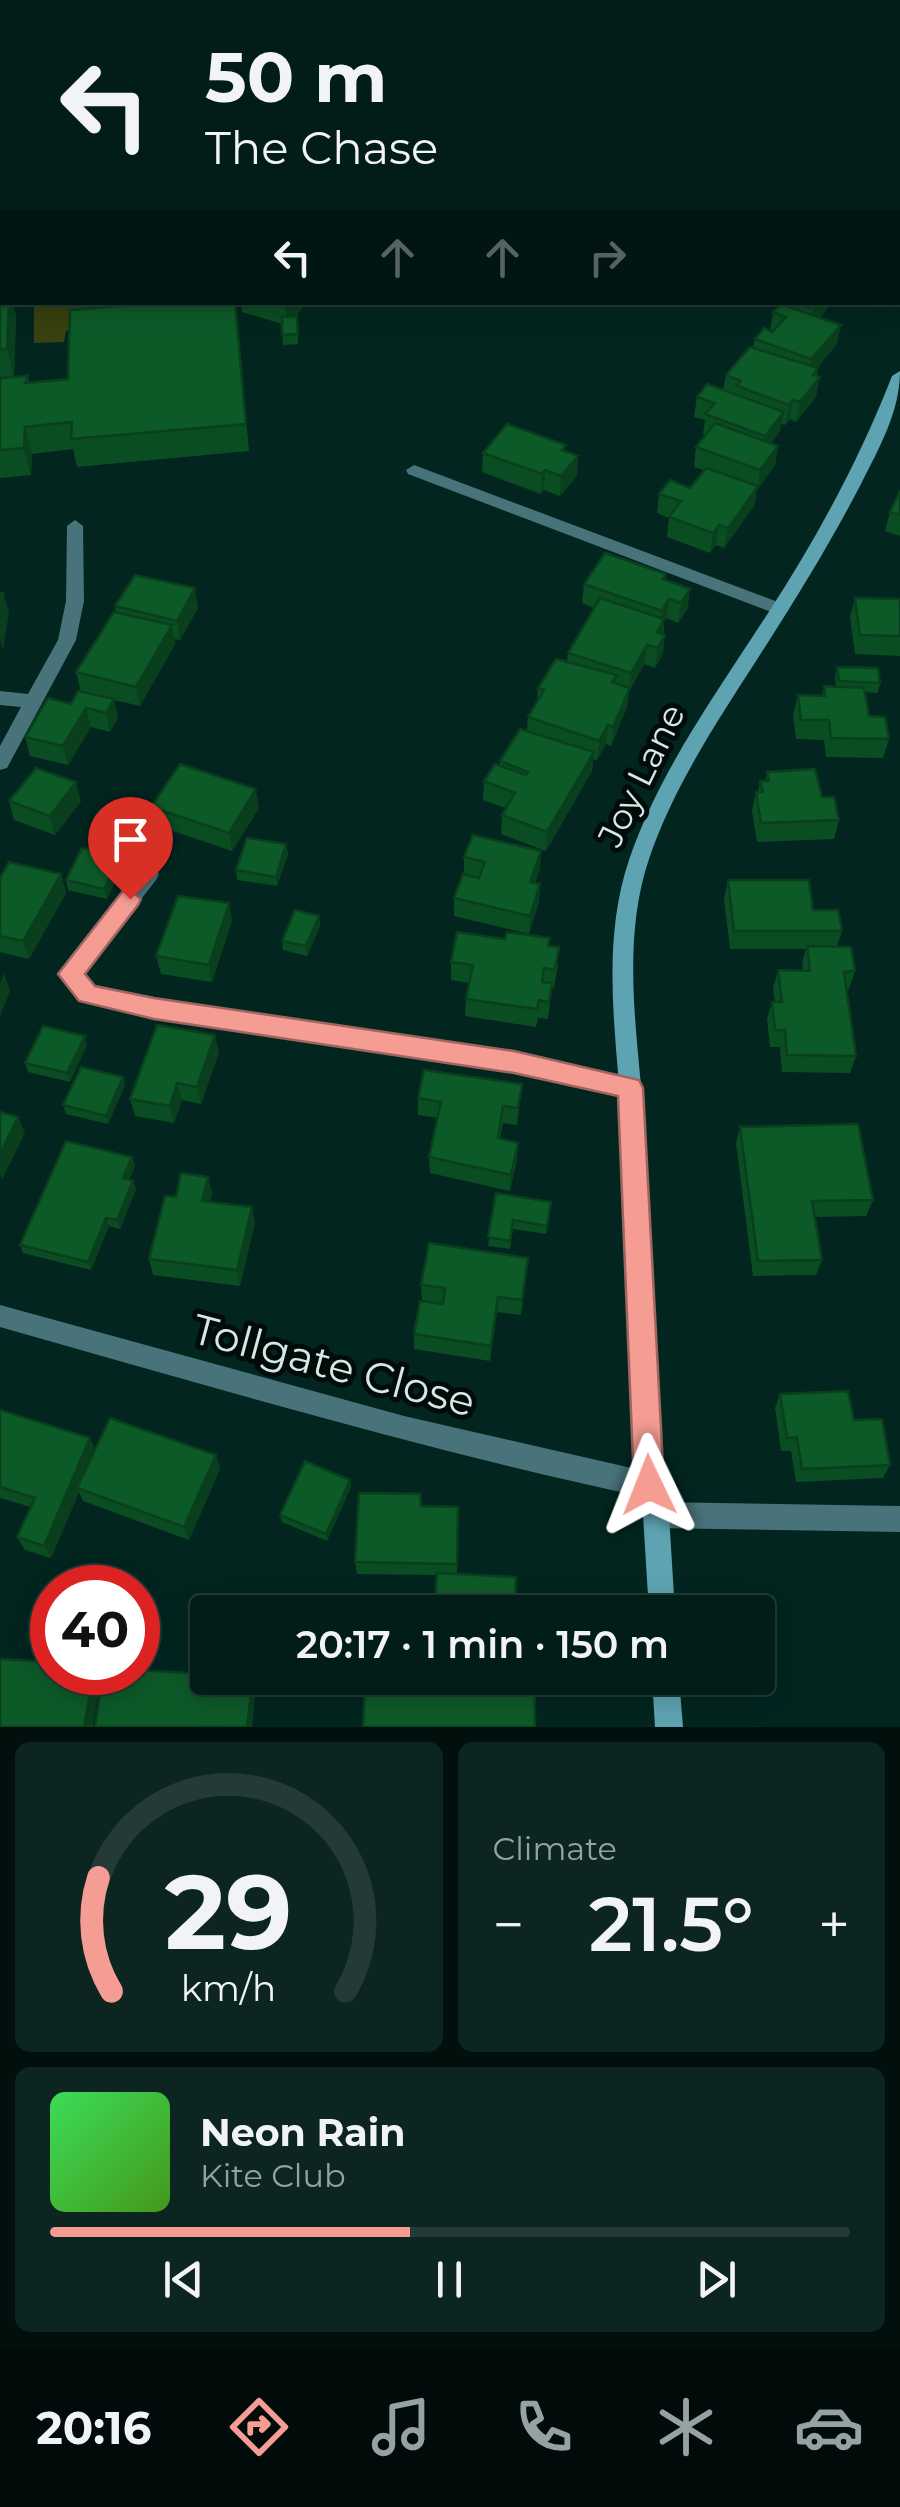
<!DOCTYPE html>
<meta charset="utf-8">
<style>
:root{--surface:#021c18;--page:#0c2521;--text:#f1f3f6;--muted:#96a1a2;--line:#233a37;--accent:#f59c93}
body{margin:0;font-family:Montserrat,sans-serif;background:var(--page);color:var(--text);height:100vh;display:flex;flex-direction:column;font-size:38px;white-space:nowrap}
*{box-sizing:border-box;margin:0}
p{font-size:32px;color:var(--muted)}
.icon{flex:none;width:55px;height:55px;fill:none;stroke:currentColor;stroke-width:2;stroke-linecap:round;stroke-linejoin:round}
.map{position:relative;height:1727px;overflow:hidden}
.side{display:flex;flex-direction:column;gap:15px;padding:15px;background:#010f0d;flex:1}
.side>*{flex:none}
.guide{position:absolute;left:0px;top:0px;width:900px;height:305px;box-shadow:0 5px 25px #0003,0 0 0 2px var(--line);background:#021c18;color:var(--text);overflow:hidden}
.speed{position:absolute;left:30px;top:1565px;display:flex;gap:20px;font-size:50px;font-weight:700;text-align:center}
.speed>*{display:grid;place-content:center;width:130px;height:130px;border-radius:50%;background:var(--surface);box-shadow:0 5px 25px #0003,0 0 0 2px var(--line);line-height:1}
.speed .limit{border:15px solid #d22;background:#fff;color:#111}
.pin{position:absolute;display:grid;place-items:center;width:85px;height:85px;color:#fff;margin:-102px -42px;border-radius:50% 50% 50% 0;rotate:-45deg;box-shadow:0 0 10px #0007}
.pin .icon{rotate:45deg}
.me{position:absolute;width:110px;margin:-55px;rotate:358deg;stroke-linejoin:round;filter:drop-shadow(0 0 8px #0008)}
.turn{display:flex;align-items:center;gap:35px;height:210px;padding:0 40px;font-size:45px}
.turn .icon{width:130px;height:130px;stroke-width:2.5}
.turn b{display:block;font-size:70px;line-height:85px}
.lanes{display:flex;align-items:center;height:95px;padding:0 40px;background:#0003;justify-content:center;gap:50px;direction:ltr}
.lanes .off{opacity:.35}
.big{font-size:75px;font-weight:600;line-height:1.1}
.side .card{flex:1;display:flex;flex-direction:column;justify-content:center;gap:15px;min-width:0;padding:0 35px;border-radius:15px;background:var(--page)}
.side .dial{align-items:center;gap:0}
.dial svg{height:260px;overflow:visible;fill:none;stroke:var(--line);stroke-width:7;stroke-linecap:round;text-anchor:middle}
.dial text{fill:var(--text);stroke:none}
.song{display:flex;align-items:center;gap:30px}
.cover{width:120px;height:120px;border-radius:15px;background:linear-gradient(135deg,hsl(130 70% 55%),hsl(100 70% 35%))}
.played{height:10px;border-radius:5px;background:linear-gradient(90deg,var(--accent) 45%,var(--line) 45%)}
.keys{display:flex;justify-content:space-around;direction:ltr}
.heat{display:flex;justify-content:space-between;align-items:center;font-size:55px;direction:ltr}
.side .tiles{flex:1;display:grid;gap:15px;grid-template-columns:1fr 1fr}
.card:last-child{grid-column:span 2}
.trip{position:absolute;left:190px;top:1595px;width:585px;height:100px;border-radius:10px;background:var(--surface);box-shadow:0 5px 25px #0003,0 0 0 2px var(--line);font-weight:600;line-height:100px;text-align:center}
.tab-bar{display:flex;height:160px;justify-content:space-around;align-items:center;background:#010b0a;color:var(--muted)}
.tab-bar .icon{width:70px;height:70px}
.tab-bar .current{color:var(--accent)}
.tab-bar b{font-size:45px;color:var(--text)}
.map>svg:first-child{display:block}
.green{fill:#38410f}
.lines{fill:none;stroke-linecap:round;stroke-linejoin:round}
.lane{fill:#49737b;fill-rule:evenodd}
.street{fill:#49737b;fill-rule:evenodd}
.secondary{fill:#5ea3b1;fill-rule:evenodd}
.wall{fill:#0b4d23}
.shaded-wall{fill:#093f1d}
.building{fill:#0d5a29;stroke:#093f1d;stroke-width:2.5}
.route{fill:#f59c93;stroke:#9f6560;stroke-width:2.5}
.labels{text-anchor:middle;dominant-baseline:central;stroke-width:10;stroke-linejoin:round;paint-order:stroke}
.street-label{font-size:35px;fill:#d5e8e4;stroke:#010b09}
.near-street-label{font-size:42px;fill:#d5e8e4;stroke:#010b09}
</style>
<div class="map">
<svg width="900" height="1727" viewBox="0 0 900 1727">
<rect width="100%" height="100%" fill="#022520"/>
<!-- green -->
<polygon class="green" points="34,303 240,303 224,319 66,331 64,342 34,343"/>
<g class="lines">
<!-- lane -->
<g class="lane">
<polygon points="414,465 786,605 789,609 786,613 774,613 408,474 406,470"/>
<polygon points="656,1502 900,1506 900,1532 656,1528 647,1524 643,1515 647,1506"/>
</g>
<!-- street -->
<g class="street">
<polygon points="75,520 83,526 84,601 76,640 7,768 0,770 0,746 21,707 0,705 0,691 28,694 58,640 66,601 67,526"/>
<polygon points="149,866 156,868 159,874 156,880 83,974 94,986 155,999 514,1053 630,1078 638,1081 641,1088 638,1095 630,1098 514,1071 155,1017 88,1003 81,1000 60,974 63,968 142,868"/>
<path d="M0 1305 404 1416 649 1472 658 1476 662 1485 658 1494 649 1498C430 1452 216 1388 0 1327Z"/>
</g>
<!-- secondary -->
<g class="secondary">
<path d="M900 371C900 412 879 448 861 484 832 540 799 594 765 647 722 715 675 782 649 859 619 948 640 1046 645 1137 652 1253 657 1369 662 1485L669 1515 675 1612H649L643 1515 636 1485C632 1369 628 1253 623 1137 618 1046 599 949 629 860 660 769 719 690 770 610 818 536 860 458 892 376Z"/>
<polygon points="652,1678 679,1678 683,1727 655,1727"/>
</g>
</g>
<!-- wall -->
<g class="wall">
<rect x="769" y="0" width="64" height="2"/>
<polygon points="898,6 900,6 900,35 898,34"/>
<polygon points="898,41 900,41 900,134 898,144"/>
<polygon points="0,288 16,315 14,377 0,378"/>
<polygon points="235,302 249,451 77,467 73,449 32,454 31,475 0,478 0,378 28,376 29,382 68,379"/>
<polygon points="241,302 308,302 295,316 297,316 298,344 283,345 282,324 242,312"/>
<polygon points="782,302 832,302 821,317 837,344 817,368 818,368 816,397 796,422 790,419 785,425 781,424 780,431 771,443 778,446 775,465 757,490 754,506 724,548 716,545 710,553 667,537 669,518 657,513 659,494 690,488 704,470 694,467 696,447 706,435 703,434 705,420 694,417 697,397 723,390 726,375 753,348 755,339 770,331 773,312"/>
<polygon points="566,452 578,456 577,476 560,496 544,490 541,494 482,472 483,453"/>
<polygon points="900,491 900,536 885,531 890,512"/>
<polygon points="666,574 665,580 688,608 678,623 666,618 664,622 663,654 655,668 644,664 629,692 627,707 611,746 606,744 597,760 593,759 592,771 546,851 501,834 502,815 506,808 483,800 484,781 500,766 500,761 527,731 528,717 537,702 538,688 567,662 568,653 594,608 582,603 584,584"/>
<polygon points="855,598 900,599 900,656 855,654 850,617"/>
<polygon points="115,606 198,608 180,640 174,639 175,644 140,706 114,700 118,718 110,732 91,727 68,765 30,756 25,737 71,704 81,692 76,672 116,612"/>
<polygon points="837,667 880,683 878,693 865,692 869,716 889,739 883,758 826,757 824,740 796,739 793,715 798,695 822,696 824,686 836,687 835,677"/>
<polygon points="767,772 822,797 839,820 834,839 757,842 752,811 756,792 758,792 760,781 765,781"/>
<polygon points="9,801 81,801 55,835 14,820"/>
<polygon points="151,807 259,808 232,851 155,825"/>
<polygon points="286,844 288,854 277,886 237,880 236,870"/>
<polygon points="120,857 122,866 107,899 68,890 66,880"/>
<polygon points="464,857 540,869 535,883 540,884 539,902 529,934 454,916 454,898 464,874"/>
<polygon points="61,874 66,893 29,959 0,952 0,878"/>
<polygon points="728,880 813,910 842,931 837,946 855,971 849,989 847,989 856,1056 850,1073 782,1072 780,1047 770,1047 767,1019 772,1002 775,1002 773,988 778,970 803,971 802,964 806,949 730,949 724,899"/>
<polygon points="229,903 232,921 212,982 161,974 156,956"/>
<polygon points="319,916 320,926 307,956 283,950 282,941"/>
<polygon points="550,946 558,965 554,988 552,987 548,1019 538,1018 536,1027 465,1016 466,999 469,983 451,980 451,962"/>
<polygon points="87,1045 70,1082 28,1072 25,1063"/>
<polygon points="219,1052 201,1104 182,1100 174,1123 135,1116 130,1099"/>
<polygon points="522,1084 517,1125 503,1123 500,1138 517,1160 510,1191 430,1173 429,1157 438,1118 418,1115 418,1098"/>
<polygon points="125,1085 108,1124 66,1114 63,1105"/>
<polygon points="740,1127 873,1200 866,1216 815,1217 822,1260 816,1275 753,1276 736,1143"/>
<polygon points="135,1166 129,1180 136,1189 120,1229 109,1226 91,1270 23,1253 20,1245"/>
<polygon points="208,1177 212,1193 210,1202 255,1223 240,1286 153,1275 149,1259 176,1197"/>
<polygon points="496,1193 551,1202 546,1234 513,1229 510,1249 488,1246"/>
<polygon points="528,1258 521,1315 497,1312 490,1361 414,1349 414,1334 443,1303 422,1300 421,1285"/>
<polygon points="780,1394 854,1420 890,1465 883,1478 796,1482 791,1451 781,1451 775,1408"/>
<polygon points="0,1410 95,1449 220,1469 189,1540 83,1501 79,1492 51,1558 25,1550 17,1537 31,1507 0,1498"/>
<polygon points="350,1480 351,1487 327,1541 282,1522 280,1515"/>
<polygon points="458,1507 457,1574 437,1575 357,1574 355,1562"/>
</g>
<!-- shaded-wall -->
<g class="shaded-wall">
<polygon points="9,302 13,302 16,315 14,377 7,349"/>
<polygon points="288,302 308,302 287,326 285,306"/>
<polygon points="820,302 832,302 811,329 814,310"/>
<polygon points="841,325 837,344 807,379 811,359"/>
<polygon points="818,368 816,383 820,377 816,397 796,422 800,402 813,375"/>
<polygon points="793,400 790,419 785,425 789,405"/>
<polygon points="784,412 780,431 761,456 765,436"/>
<polygon points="25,427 32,454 31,475 24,448"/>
<polygon points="778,446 775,465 757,490 754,506 724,548 728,528 758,486 760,470"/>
<polygon points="578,456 577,476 560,496 561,476"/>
<polygon points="545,470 544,490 541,494 542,474"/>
<polygon points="719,525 716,545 710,553 713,533"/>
<polygon points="195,588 198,608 180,640 177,621"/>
<polygon points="690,589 688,608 678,623 681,603"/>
<polygon points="3,593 9,612 3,650 0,640 0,614"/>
<polygon points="669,599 666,618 664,622 662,638 657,632 660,628 662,611"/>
<polygon points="172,625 175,644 140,706 136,687"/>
<polygon points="665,635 663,654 655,668 658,648"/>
<polygon points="647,645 644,664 629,692 631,673"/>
<polygon points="630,688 627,707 611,746 613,727"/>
<polygon points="114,699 118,718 110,732 106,713"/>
<polygon points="86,708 91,727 68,765 63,746"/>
<polygon points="608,725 606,744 597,760 599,741"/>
<polygon points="594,752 592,771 546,851 547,832"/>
<polygon points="76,782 81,801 55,835 50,816"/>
<polygon points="256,789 259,808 232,851 229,833"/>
<polygon points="286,844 288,854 277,886 276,877"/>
<polygon points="541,851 540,869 529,900 530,882"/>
<polygon points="120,857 122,866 107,899 104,889"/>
<polygon points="61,874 66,893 29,959 23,941"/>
<polygon points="540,884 539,902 529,934 530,916"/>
<polygon points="229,903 232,921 212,982 209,965"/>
<polygon points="319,916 320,926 307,956 306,946"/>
<polygon points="4,973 10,991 0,1016 0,983"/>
<polygon points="215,1035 219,1052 201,1104 197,1087"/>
<polygon points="85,1036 87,1045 70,1082 67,1073"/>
<polygon points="123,1077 125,1085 108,1124 106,1116"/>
<polygon points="177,1083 182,1100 174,1123 170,1106"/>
<polygon points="18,1117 25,1133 2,1180 0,1174 0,1154"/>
<polygon points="518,1143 517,1160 510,1191 511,1175"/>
<polygon points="132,1157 135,1166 125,1187 123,1178"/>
<polygon points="208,1177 212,1193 206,1217 202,1201"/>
<polygon points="133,1181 136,1189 120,1229 117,1220"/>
<polygon points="252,1207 255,1223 240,1286 237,1270"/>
<polygon points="106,1218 109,1226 91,1270 88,1262"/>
<polygon points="498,1297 497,1312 490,1361 491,1346"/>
<polygon points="90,1438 96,1451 77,1488 79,1492 51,1558 44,1546"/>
<polygon points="216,1455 220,1469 189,1540 184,1527"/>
<polygon points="350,1480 351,1487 327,1541 326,1534"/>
<polygon points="94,1672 100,1672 101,1674 93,1727 84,1727"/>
<polygon points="253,1678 256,1687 252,1727 247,1727"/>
</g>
<!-- building -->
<g class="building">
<polygon points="639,0 668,0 674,1 673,2 638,2"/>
<polygon points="898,41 900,41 900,64 898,63"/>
<polygon points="898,69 900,69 900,89 898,88"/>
<polygon points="898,101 900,102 900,125 898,125"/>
<polygon points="0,288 2,288 2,302 9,302 7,349 0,350"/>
<polygon points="168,302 235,302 246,424 71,439 72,422 25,427 24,448 0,450 0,378 28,376 25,383 68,379 70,310"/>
<polygon points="794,302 820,302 814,310"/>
<polygon points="781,304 841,325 811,359 755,339 764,328 772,332 786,317 773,312"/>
<polygon points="297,316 298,334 282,335 282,317"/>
<polygon points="750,347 818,368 813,375 820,377 800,402 793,400 789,405 737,386 741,381 726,375"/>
<polygon points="707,384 784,412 765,436 705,414 715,403 697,397"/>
<polygon points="715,423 778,446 760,470 696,447"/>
<polygon points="507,424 566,445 562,450 578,456 561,476 545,470 542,474 483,453"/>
<polygon points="706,468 758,486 728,528 719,525 713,533 669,517 681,501 659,494 670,480 690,488"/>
<polygon points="900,491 900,515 890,512"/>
<polygon points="605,553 666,574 663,579 690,589 681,603 669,599 662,611 584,584"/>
<polygon points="135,575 195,588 177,621 115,606"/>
<polygon points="0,593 3,593 0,614"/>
<polygon points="600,598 664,619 657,632 665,635 658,648 647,645 631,673 568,653"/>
<polygon points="855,598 900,599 900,636 860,635"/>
<polygon points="114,612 172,625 136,687 76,672"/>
<polygon points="556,659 617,675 612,682 630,688 613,727 608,725 599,741 528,717 544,690 538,688"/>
<polygon points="837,667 878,668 880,683 839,681"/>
<polygon points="824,686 864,688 869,716 885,717 889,739 831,738 829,720 801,720 798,695 825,696"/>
<polygon points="78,691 114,699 106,713 86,708 63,746 25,737 48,698 71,704"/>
<polygon points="520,729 594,752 547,832 502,815 515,793 484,781 495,764 526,775 528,772 500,761"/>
<polygon points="180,764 256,789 229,833 151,807"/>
<polygon points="36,768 76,782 50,816 9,801"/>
<polygon points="815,769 822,797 834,797 839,820 761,823 756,792 763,792 760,781 769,781 767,772"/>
<polygon points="473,835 541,851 530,882 540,884 530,916 454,898 463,874 479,878 485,862 464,857"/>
<polygon points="247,838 286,844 276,877 236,870"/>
<polygon points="82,848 120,857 104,889 66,880"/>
<polygon points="9,862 61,874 23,941 0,936 0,878"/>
<polygon points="728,880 809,880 813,910 838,910 842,931 734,931"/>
<polygon points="178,896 229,903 209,965 156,956"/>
<polygon points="295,910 319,916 306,946 282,941"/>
<polygon points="457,932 505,939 507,932 550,938 548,946 559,947 555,970 544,968 542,982 552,983 549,1002 539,1000 537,1009 466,999 473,965 451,962"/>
<polygon points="807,946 851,947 855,971 844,972 856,1056 787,1055 785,1030 775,1030 772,1002 782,1002 778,970 810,971"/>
<polygon points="157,1025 215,1035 197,1087 177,1083 170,1106 130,1099"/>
<polygon points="43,1026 85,1036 67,1073 25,1063"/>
<polygon points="81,1067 123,1077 106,1116 63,1105"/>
<polygon points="424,1070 522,1084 518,1108 503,1106 498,1138 518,1143 511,1175 429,1157 441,1102 418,1098"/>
<polygon points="0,1112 18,1117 0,1154"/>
<polygon points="858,1124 873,1200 812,1201 822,1260 758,1261 740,1127"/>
<polygon points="66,1141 132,1157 123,1178 133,1181 117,1220 106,1218 88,1262 20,1245"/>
<polygon points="181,1173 208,1177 202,1201 252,1207 237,1270 149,1259 165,1196 176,1197"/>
<polygon points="496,1193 551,1202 547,1226 513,1220 510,1241 488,1237"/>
<polygon points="429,1243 528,1258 522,1300 498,1297 491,1346 414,1334 420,1301 443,1304 445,1288 421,1285"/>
<polygon points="848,1391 854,1420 882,1419 890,1465 802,1469 797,1437 787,1438 780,1394"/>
<polygon points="0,1410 90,1438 44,1546 17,1537 35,1498 0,1487"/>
<polygon points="110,1418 216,1455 184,1527 77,1488"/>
<polygon points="305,1461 350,1480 326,1534 280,1515"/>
<polygon points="359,1493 420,1494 421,1506 458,1507 457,1564 355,1562"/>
<polygon points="437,1573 516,1577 515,1612 434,1612"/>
<polygon points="0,1659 52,1662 52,1672 94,1672 84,1727 0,1727"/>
<polygon points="138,1670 208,1674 208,1678 253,1678 247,1727 95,1727 103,1672 138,1672"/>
<polygon points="365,1678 535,1678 535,1727 363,1727"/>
</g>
<!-- route -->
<polygon class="route" points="130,890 141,899 138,905 85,974 95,986 154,998 514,1051 639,1080 643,1088 664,1485 659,1495 649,1500 639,1495 634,1485 618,1096 514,1073 154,1019 79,1001 58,974 122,892"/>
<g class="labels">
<!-- street labels -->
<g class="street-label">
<text transform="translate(641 775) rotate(-64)">Joy Lane</text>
</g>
<!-- near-street labels -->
<g class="near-street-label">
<text transform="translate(334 1365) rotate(15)">Tollgate Close</text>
</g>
</g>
</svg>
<div class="speed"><div class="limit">40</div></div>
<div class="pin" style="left:130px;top:899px;background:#d93025"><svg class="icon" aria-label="arrive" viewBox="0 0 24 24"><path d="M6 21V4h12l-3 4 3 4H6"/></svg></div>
<svg class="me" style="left:649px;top:1485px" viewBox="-20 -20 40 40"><path d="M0-17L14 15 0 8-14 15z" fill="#f59c93" stroke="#fff" stroke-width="4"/></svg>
<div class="trip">20:17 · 1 min · 150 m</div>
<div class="guide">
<div class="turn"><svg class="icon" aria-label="left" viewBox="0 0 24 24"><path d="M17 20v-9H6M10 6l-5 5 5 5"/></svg><div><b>50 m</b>The Chase</div></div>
<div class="lanes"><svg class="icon" aria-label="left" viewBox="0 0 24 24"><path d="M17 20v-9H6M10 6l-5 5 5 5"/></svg><svg class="icon off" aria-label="ahead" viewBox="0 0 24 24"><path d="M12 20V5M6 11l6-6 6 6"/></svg><svg class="icon off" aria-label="ahead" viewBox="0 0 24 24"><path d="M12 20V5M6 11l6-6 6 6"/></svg><svg class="icon off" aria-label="right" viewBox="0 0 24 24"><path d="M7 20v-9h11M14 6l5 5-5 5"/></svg></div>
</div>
</div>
<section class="side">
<div class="tiles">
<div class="card dial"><svg viewBox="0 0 100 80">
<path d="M14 69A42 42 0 1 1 86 69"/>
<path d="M14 69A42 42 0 0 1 10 34" stroke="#f59c93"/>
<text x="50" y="56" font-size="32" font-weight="700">29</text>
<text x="50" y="72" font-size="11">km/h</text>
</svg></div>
<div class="card"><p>Climate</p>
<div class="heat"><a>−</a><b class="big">21.5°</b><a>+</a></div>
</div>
<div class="card">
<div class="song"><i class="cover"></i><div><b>Neon Rain</b><p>Kite Club</p></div></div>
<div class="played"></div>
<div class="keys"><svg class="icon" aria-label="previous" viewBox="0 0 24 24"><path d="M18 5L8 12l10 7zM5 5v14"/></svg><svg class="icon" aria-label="pause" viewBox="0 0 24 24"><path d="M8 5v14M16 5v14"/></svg><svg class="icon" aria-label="next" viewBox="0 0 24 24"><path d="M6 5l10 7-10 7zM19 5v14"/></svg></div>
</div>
</div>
</section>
<nav class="tab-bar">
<b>20:16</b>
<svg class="icon current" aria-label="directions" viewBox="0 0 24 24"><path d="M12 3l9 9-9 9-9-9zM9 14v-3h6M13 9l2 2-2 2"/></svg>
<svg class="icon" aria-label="music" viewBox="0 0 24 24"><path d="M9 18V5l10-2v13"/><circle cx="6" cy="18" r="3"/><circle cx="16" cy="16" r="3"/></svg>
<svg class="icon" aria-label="phone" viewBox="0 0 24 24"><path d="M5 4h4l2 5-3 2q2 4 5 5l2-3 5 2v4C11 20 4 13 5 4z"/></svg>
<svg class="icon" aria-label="climate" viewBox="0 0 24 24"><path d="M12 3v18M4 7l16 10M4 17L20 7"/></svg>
<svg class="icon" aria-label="car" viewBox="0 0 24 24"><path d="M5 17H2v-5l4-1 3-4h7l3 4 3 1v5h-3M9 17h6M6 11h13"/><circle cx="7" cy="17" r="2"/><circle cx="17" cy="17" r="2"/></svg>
</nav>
